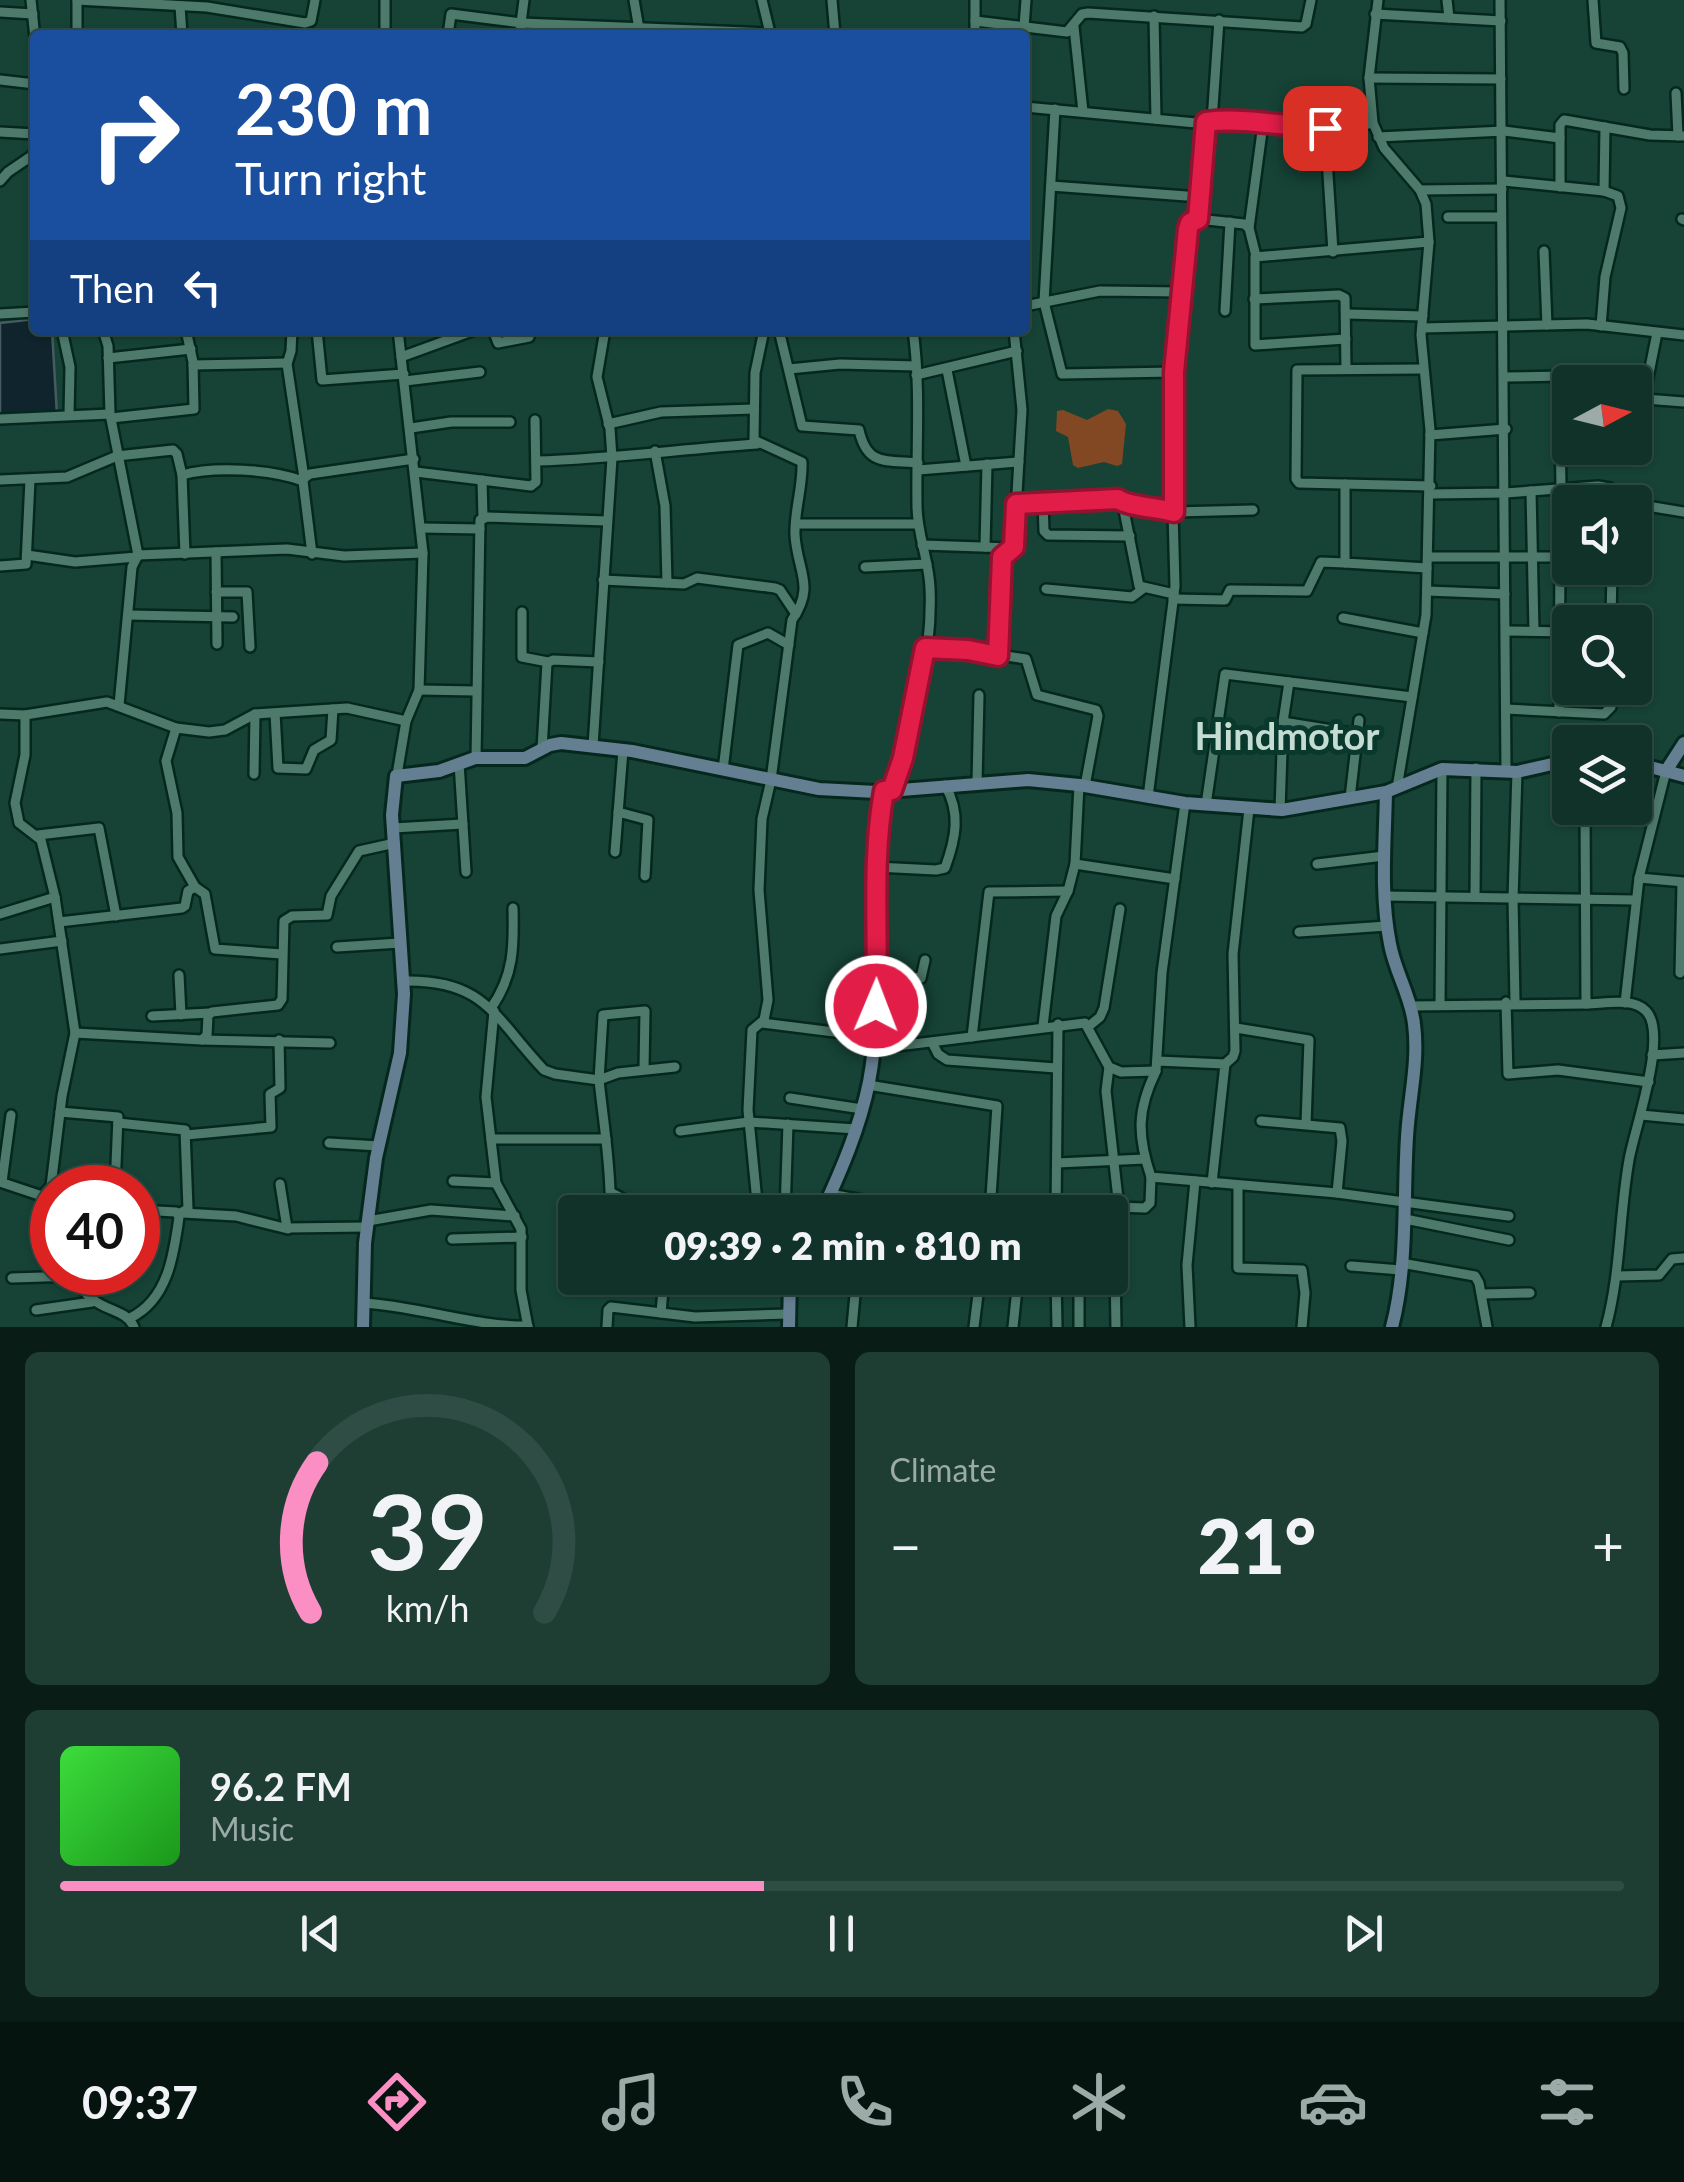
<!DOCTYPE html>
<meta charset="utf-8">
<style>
:root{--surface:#103228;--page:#1e3e34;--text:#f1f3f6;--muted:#9caaa8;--line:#304d45;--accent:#fb8fc4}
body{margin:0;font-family:Lato,sans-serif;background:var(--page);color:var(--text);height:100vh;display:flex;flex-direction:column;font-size:38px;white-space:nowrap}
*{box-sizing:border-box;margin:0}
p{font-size:32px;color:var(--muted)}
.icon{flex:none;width:55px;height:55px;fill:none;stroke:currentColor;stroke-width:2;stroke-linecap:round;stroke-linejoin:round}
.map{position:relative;height:1327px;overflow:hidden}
.sheet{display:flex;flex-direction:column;gap:25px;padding:25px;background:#091c16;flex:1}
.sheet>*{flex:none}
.guide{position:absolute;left:30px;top:30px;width:1000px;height:305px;border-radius:10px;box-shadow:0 2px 8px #0004,0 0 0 2px var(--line);background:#1a4fa0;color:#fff;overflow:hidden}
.needle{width:65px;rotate:83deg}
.fabs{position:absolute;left:1552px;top:365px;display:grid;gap:20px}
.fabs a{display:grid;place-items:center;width:100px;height:100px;border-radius:10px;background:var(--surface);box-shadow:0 2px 8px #0004,0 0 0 2px var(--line);font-size:50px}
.speed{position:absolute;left:30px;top:1165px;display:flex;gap:20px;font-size:50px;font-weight:700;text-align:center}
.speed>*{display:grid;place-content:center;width:130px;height:130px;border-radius:50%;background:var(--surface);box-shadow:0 2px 8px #0004,0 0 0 2px var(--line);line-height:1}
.speed .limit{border:15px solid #d22;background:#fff;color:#111}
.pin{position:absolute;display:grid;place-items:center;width:85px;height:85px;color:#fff;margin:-42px;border-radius:20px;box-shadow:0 5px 15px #0006}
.me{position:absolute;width:110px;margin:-55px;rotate:1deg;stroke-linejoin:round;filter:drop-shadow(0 0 8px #0008)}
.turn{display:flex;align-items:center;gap:35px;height:210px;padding:0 40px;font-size:45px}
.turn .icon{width:130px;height:130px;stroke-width:2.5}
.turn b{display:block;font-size:70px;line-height:85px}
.then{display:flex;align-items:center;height:95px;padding:0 40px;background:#0003;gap:20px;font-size:38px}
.big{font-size:75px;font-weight:800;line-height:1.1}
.sheet .tile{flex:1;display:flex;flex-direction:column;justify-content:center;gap:15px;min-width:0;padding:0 35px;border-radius:15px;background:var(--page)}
.sheet .dial{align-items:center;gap:0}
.dial svg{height:260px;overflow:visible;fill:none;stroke:var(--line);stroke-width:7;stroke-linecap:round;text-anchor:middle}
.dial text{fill:var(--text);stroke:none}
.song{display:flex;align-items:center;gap:30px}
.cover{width:120px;height:120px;border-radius:15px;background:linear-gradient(135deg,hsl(120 70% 55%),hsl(120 70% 35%))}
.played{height:10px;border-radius:5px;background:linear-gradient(90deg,var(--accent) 45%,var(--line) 45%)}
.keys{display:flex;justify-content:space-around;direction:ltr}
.heat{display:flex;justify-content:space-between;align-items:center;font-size:55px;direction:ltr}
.sheet .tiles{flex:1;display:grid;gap:25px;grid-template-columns:1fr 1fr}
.tile:last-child{grid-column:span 2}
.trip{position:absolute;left:558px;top:1195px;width:570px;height:100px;border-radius:10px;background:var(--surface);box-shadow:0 2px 8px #0004,0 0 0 2px var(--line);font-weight:800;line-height:100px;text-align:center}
.tab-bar{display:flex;height:160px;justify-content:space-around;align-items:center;background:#061410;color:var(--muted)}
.tab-bar .icon{width:70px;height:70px}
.tab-bar .on{color:var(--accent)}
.tab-bar b{font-size:45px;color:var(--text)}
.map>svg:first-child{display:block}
.green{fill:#824824}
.water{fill:#10242d;stroke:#465b5f;stroke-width:2.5}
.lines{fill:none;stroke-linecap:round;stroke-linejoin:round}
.street-casing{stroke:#05281e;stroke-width:14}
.secondary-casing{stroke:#05281e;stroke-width:18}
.street{stroke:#4e7a6b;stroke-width:9}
.secondary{stroke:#657f92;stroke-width:12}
.route-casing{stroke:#92132f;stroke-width:25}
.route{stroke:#e11d48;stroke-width:18}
.labels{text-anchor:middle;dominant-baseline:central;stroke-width:10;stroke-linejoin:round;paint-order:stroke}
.district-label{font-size:38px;font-weight:bold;fill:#c5dcd3;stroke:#09392c}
</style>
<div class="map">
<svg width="1684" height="1327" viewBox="0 0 1684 1327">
<rect width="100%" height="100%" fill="#164336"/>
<!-- green -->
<polygon class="green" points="1108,409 1118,411 1126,424 1122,464 1117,466 1104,462 1078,468 1073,465 1068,437 1056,431 1057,411 1063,410 1087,420"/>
<!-- water -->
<polygon class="water" points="35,319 35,330 52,330 57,415 0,418 0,323"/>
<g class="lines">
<!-- street casing -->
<g class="street-casing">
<g id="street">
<polyline points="31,0 35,38"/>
<polyline points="77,0 207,7 305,23 311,21 315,0"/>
<polyline points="77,0 77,35"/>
<polyline points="385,0 385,35"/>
<polyline points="634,0 639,29"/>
<polyline points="832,0 835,35"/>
<polyline points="975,0 975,35"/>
<polyline points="1378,0 1369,78 1373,123 1384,148 1420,190 1426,204 1429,242 1421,335 1430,430 1426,615 1397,788"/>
<polyline points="1447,0 1449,18"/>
<polyline points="1500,0 1506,770"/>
<polyline points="1593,0 1596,43 1620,47 1623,53 1624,89"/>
<polyline points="180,6 182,35"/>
<polyline points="0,12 33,14"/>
<polyline points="1375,14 1501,21"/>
<polyline points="1154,16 1156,119"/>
<polyline points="975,21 1067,32 1082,14 1088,13 1302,27 1306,24 1311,0"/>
<polyline points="1024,27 1026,0"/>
<polyline points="1074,27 1083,112"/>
<polyline points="448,35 451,14 521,23 524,0"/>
<polyline points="520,35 521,23 770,33 762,0"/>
<polyline points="770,35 794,35"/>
<polyline points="1369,78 1501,79"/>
<polyline points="0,80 35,84"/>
<polyline points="1676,93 1678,136"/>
<polyline points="1025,107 1196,123 1233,119 1287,127 1343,129 1373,123"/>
<polyline points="1055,109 1044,302 1062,374 1174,372 1171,438 1175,586 1148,797"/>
<polyline points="1212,121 1219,20"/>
<polyline points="1325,128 1333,252"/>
<polyline points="0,132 35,134"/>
<polyline points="1378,137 1504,131 1560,138"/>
<polyline points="0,181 8,172 33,155 35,149"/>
<polyline points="1504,181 1604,191 1618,196 1621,208 1605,277 1601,326"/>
<polyline points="1051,186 1200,197"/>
<polyline points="1560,187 1560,125 1564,120 1650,135 1684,136"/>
<polyline points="1420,190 1502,189"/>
<polyline points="1604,191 1605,127"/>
<polyline points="1448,217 1501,217"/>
<polyline points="1198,219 1206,122"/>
<polyline points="1682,219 1684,220"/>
<polyline points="1249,228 1263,124"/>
<polyline points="1544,251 1547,325"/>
<polyline points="1254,299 1339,295 1345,298 1346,369"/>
<polyline points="1025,306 1100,291 1183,292"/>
<polyline points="1225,311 1230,222"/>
<polyline points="0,314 35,312"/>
<polyline points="1347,314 1423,316"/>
<polyline points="1422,328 1587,324 1684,335"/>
<polyline points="62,330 70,367 69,415"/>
<polyline points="103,330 108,346 110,414 138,555 287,549 344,556 423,553"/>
<polyline points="292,330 291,351 287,364 304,478"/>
<polyline points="317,330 322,380 404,374"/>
<polyline points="493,330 498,343 529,337"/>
<path d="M779 330 802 426 859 430C867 466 885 460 918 463"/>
<polyline points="1346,339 1255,345 1255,257 1429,242"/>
<polyline points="401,357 475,330"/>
<polyline points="108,358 191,349"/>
<polyline points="193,365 287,363"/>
<polyline points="789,369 840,364 916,366"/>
<polyline points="1422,369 1297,370 1296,479 1299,483 1431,486"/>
<polyline points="947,370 966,466"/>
<polyline points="1174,372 1190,223 1198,219 1244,224 1249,228 1256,256"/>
<polyline points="916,375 1017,351"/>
<polyline points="1505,377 1564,376 1598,382"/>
<polyline points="405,381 480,372"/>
<polyline points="1645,399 1684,402"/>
<polyline points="111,418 194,409 193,362 186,330"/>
<polyline points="0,419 110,414"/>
<polyline points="1560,420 1561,489"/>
<polyline points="608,424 661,412 754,409"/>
<polyline points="411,428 451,422 510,422"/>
<polyline points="1637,433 1657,333"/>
<polyline points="1430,435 1506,429"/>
<polyline points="655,451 665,506 667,583"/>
<path d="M536 461C610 459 682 449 757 444"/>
<polyline points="918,470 1019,462"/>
<polyline points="416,472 531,486 536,482 535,420"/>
<polyline points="0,480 67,477 117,456 173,450 177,454 182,475"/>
<polyline points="302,480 310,474 414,459"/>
<polyline points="482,480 483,517"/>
<polyline points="1345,484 1345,563 1427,568"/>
<polyline points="1531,491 1534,631"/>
<polyline points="1430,494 1505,493 1598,486 1610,488 1613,502"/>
<polyline points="1043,502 1044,531 1048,535 1130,536"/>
<polyline points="1124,503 1147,505 1174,512 1253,510"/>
<polyline points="1017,504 1122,500 1139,586 1174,594"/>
<polyline points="1635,504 1684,512"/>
<polyline points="796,524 918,524"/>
<polyline points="422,528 480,529"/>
<polyline points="922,545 1010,548"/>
<polyline points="985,547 987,464"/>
<polyline points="216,552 217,644"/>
<path d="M185 554 182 475C214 466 271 469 303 481L312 554"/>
<polyline points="27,555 75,562 137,557"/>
<polyline points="1428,557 1570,557"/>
<polyline points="0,566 26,564 30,480"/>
<polyline points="865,567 927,564"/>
<polyline points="603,580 684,584 697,578 775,588 780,590 796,614"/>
<polyline points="1046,589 1132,597 1144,588"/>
<polyline points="1427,591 1505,594"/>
<polyline points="216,592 247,592 250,647"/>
<polyline points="1173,599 1225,600 1230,590 1307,591 1321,562 1345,563"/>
<polyline points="522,612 522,657 548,662"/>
<polyline points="128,615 233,617"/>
<polyline points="1343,618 1423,633"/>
<polyline points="1611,622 1612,568"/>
<polyline points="1506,631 1570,632"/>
<polyline points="925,649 965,650 1026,659 1037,695 1096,710 1098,716 1085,786"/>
<polyline points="998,656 1003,557 1014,544 1020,443 1022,410 1014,330"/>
<polyline points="419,690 476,691"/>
<polyline points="119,705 132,567 138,555"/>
<polyline points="1506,709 1604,714 1611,707 1612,688"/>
<polyline points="1559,712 1560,557"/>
<polyline points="275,713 278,768 306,769 314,750 331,740 333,709"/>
<polyline points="0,714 25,715 107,702 176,728 209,732 225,730 255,714 347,708 406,721"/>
<polyline points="25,715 25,755 15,803 19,823 41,840 55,897 75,1033 62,1096 51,1186 42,1196"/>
<polyline points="1283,722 1357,734"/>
<polyline points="176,728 166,761 177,813 178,857 195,887 205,894 215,949 282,954"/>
<polyline points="593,746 612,458 610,429 597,377 605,330"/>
<polyline points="542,749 547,663 553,660 599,662"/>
<polyline points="476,758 480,520 487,517 607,521"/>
<polyline points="459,763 466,872"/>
<polyline points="723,770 738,645 768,633 789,645"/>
<polyline points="254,774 255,714"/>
<polyline points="397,775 406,721 419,690 423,553 398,330"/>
<polyline points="977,783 979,695"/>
<path d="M892 791C913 728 933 655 930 588 929 560 917 534 917 506 916 447 921 388 913 330"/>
<polyline points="1350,798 1359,720"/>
<polyline points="1206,805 1225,674 1412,697"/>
<path d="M1585 808 1586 1004C1603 1004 1633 997 1646 1011 1669 1034 1634 1130 1629 1160 1619 1216 1621 1272 1606 1327"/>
<polyline points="1280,810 1283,722 1289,682"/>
<polyline points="618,812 648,820 645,876"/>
<polyline points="393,828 463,824"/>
<polyline points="38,835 99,828 116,916"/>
<polyline points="615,852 623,750"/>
<polyline points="1075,864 1175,879"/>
<polyline points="1317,864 1384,856"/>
<path d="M876 867 936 870 945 868C956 838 961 813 945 785"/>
<polyline points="1639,878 1684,882"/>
<polyline points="1385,896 1635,900"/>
<polyline points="1475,897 1476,768"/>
<polyline points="0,914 55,897"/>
<polyline points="59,922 182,908 185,906 188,891 195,887"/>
<polyline points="1299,932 1387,926"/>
<polyline points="337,947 400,943"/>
<polyline points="0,949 62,941"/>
<polyline points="1680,973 1682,883"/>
<polyline points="877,974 921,978 925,960"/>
<polyline points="179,975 181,1015"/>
<path d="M403 981C485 979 494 1017 544 1070L555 1074 599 1080C603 1118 609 1154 610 1192L627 1201 628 1212"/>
<polyline points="1506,1002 1508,1074 1558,1070 1649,1082"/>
<polyline points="1515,1002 1513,898 1517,772"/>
<polyline points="1625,1003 1639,878 1666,771"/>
<polyline points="1440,1004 1442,769"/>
<polyline points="1411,1006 1586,1004"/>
<path d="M491 1008C514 976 514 946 513 908"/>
<polyline points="494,1011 486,1097 496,1183 521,1229 521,1290 528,1327"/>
<polyline points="152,1016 210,1013"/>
<polyline points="762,1023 874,1037"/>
<polyline points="1043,1026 1056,916 1068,891 1075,864 1079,785"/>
<polyline points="1089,1026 1100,1017 1104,1008 1120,909"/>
<polyline points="1236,1028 1309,1040 1306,1124"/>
<polyline points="75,1033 202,1040 207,1035 208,1016 212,1012 278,1005 282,999 284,921 292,916 327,915 331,896 359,851 395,843"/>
<polyline points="972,1037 989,892 1068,891"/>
<polyline points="202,1040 330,1043"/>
<polyline points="932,1042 938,1054 947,1060 1056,1068"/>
<path d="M873 1049 1085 1023 1109 1067 1121 1072 1156 1071C1137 1110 1137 1135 1151 1177L1337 1193 1509 1216"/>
<polyline points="1652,1055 1684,1053"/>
<polyline points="1157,1061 1225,1064 1212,1183"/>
<polyline points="1225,1064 1233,1057 1235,1051 1233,954 1249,809"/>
<polyline points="1109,1067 1106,1091 1119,1208 1115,1266 1116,1327"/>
<polyline points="644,1069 645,1011 603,1015 599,1080 618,1073 675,1067"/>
<polyline points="1156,1071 1162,973 1185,803"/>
<polyline points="868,1085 997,1106 991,1197 997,1203"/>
<polyline points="790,1098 862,1109"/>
<polyline points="60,1112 118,1117 115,1188"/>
<polyline points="1641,1115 1684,1119"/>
<polyline points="1261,1121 1340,1128 1342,1141 1337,1193"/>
<polyline points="118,1123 185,1130 188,1209 178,1214"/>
<polyline points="680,1131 749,1122 856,1129"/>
<polyline points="186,1135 271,1127 270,1094 280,1088 279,1040"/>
<polyline points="491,1139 606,1139"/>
<polyline points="329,1143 379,1146"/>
<polyline points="1057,1163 1145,1159"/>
<polyline points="453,1181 496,1183"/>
<polyline points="0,1182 42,1196 52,1209"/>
<polyline points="2,1182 11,1115"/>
<polyline points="280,1184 287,1228 367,1227"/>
<polyline points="1238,1185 1238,1268 1302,1270 1305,1293 1302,1327"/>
<polyline points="830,1194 928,1212"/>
<polyline points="824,1209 840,1212"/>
<path d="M758 1212 748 1110 752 1030 764 1020 768 1000 759 890 762 819 771 780 792 620C816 586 797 571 795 535 794 511 803 487 802 462L754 440 755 373 764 330"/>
<polyline points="785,1212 788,1124"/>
<polyline points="995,1212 997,1203 1145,1208 1150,1203 1151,1177"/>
<polyline points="1056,1212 1058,1024"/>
<polyline points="183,1213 236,1216 288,1229"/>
<polyline points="1405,1219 1509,1240"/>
<polyline points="368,1221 431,1210 515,1216"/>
<polyline points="452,1239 522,1237"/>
<polyline points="1401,1263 1475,1276 1479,1283 1487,1327"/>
<polyline points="1351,1266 1401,1270"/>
<path d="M73 1272C92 1317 123 1303 134 1327"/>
<polyline points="1617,1276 1659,1275 1672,1259 1684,1258"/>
<polyline points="12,1278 75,1276"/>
<polyline points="838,1278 856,1284 852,1327"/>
<polyline points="1056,1278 1057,1327"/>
<polyline points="664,1281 697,1284 701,1278"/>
<polyline points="1079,1286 1079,1327"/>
<polyline points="894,1290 895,1278"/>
<polyline points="1482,1294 1530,1293"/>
<path d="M363 1303C418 1306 475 1327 528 1326"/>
<polyline points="36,1310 92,1302"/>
<polyline points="661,1313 664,1278"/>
<path d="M130 1318C168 1300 174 1254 179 1217L176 1212 138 1210"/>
<polyline points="607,1327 608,1310 611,1307 695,1317 788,1314"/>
<polyline points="974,1327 980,1278"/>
<polyline points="1013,1327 1017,1289"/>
<polyline points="1190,1327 1187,1265 1195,1181"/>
</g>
</g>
<!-- secondary casing -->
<g class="secondary-casing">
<g id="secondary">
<polyline points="1635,763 1684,776"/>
<polyline points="1666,771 1684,743"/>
<path d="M1386 792C1385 843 1380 894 1390 944 1395 972 1411 996 1414 1024 1419 1062 1409 1099 1407 1137 1403 1200 1408 1266 1392 1327"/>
<path d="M822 1212C841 1171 860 1127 869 1082 887 987 867 888 883 791"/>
<polyline points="363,1327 365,1243 376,1158 400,1053 404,994 392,815 396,776 439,771 475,758 525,758 550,745 561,743 632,751 819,789 876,792 1028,780 1079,785 1185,803 1282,810 1386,792 1442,769 1517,772 1570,760"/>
<polyline points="789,1327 790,1278"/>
</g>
</g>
<!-- street -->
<use href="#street" class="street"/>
<!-- secondary -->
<use href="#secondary" class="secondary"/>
</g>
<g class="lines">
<!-- route casing -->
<g class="route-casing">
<path id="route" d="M876 1006C879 934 871 863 884 791L892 790 903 758 925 648 968 650 998 656 1002 557 1014 547 1016 504 1118 499C1127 506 1159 508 1174 512V372L1188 229 1190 223 1198 219 1206 122C1245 117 1285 127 1325 128"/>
</g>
<!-- route -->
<use href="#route" class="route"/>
</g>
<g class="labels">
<!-- district labels -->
<g class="district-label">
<text x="1287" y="735">Hindmotor</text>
</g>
</g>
</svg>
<div class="fabs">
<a><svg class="needle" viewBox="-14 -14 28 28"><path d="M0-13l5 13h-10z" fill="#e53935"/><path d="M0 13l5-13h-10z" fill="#9caaa8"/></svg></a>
<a><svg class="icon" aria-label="sound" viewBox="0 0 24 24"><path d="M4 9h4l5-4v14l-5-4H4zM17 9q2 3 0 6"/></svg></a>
<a><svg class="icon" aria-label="search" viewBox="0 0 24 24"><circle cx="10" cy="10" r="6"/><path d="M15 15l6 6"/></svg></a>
<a><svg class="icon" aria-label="layers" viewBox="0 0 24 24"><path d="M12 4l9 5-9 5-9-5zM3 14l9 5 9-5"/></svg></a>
</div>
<div class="speed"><div class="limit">40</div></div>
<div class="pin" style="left:1325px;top:128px;background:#d93025"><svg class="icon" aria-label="arrive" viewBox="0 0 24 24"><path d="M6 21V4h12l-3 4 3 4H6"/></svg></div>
<svg class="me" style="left:876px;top:1006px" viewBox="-20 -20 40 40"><circle r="17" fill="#e11d48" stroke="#fff" stroke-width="3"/><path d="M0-11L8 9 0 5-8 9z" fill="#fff"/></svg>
<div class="trip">09:39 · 2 min · 810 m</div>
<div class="guide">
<div class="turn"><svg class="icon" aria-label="right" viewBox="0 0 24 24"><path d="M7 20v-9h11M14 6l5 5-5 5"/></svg><div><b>230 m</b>Turn right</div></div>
<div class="then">Then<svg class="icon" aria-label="left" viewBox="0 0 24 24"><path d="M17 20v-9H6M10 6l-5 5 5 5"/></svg></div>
</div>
</div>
<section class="sheet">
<div class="tiles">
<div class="tile dial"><svg viewBox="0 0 100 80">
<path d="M14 69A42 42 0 1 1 86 69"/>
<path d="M14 69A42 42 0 0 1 16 23" stroke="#fb8fc4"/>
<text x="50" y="56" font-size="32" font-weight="700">39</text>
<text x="50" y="72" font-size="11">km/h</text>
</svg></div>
<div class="tile"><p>Climate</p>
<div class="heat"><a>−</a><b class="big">21°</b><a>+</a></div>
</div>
<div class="tile">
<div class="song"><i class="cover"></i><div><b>96.2 FM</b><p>Music</p></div></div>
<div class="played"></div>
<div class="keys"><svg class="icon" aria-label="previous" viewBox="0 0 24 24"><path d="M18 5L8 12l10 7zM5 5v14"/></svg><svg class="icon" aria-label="pause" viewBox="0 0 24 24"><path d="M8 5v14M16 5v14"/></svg><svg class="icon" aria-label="next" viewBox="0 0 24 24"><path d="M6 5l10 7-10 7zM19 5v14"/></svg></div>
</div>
</div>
</section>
<nav class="tab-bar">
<b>09:37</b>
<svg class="icon on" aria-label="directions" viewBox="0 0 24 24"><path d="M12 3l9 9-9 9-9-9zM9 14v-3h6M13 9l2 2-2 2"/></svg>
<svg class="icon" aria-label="music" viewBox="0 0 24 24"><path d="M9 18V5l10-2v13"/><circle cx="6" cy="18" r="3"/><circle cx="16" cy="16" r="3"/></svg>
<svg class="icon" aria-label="phone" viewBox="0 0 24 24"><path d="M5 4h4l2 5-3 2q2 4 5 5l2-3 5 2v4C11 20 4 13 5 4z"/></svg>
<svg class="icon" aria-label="climate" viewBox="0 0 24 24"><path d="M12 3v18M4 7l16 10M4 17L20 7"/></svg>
<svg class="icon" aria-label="car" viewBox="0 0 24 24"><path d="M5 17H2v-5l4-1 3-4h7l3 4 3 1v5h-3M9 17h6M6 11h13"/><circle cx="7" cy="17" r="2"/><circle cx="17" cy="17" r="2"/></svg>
<svg class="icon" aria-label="filters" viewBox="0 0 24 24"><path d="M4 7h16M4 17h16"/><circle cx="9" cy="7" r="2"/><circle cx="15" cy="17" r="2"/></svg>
</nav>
